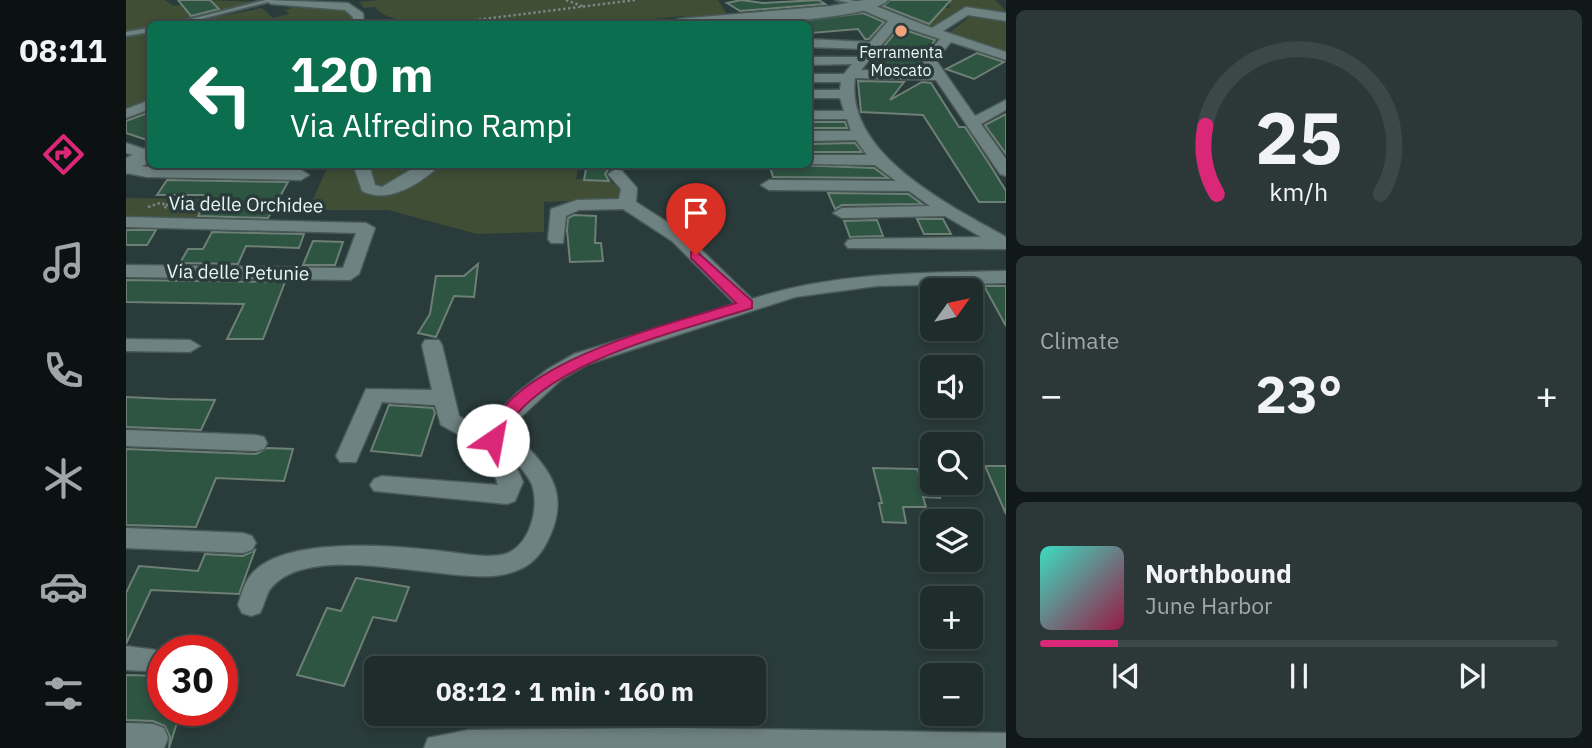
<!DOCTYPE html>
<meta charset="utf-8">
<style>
:root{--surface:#1f2c2c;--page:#2c3838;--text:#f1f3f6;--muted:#a1a7a9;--line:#3c4848;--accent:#db2777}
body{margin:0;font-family:"IBM Plex Sans",sans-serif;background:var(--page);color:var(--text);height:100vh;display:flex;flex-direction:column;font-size:26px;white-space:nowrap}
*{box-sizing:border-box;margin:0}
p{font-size:23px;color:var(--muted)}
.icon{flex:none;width:38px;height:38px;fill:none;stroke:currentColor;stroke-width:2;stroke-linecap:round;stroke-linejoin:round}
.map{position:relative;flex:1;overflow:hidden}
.drawer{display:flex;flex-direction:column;gap:10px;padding:10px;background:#111818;width:586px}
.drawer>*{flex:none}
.hud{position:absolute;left:21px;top:21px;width:665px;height:147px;border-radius:10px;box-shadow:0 4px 10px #0003,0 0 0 2px var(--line);background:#0b6e4f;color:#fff;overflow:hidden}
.needle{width:46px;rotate:57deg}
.tools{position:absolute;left:794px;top:278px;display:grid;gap:14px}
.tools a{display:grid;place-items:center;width:63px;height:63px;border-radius:10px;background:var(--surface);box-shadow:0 4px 10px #0003,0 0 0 2px var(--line);font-size:35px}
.speed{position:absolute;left:21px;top:635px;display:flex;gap:14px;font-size:35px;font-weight:700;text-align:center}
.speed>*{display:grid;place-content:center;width:91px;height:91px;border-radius:50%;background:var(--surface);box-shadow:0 4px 10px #0003,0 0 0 2px var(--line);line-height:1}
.speed .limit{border:10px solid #d22;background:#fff;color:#111}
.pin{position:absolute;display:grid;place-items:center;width:60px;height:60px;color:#fff;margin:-72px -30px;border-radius:50% 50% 50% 0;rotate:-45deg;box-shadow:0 0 7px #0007}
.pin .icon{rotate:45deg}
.me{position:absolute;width:77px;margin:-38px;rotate:33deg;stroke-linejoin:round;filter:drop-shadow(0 0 5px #0008)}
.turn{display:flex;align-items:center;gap:24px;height:147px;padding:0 28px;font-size:32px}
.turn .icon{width:91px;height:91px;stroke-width:2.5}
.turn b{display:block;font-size:49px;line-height:60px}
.big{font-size:52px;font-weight:800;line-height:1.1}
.drawer .card{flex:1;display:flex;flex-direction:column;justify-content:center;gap:10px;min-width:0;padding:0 24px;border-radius:10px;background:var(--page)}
.drawer .dial{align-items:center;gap:0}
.dial svg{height:182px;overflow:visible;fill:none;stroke:var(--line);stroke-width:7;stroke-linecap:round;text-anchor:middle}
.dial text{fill:var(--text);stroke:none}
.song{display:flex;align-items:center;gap:21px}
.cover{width:84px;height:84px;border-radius:10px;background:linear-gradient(135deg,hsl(170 70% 55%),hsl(340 70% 35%))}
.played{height:7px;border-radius:4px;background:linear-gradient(90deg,var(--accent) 15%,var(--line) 15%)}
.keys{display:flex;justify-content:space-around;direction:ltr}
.heat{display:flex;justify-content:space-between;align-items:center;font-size:38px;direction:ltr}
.trip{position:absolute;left:238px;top:656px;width:402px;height:70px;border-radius:10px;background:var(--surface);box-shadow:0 4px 10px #0003,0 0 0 2px var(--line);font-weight:800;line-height:70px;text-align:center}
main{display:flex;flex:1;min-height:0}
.dock{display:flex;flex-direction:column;width:126px;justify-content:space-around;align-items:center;background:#0c1212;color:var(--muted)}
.dock .icon{width:49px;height:49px}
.dock .active{color:var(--accent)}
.dock b{font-size:32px;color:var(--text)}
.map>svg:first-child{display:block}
.green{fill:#3f4e35}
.building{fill:#2e5442;stroke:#6e7f76;stroke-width:2}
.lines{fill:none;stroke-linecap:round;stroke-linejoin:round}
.lane-casing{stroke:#495958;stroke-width:4}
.street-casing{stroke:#495958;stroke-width:3}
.secondary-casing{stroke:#495958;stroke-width:3}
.path{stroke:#778685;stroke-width:2.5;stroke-dasharray:2.5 2.5;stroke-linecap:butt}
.lane{fill:#6e8281;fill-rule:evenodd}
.street{fill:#6e8281;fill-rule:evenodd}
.secondary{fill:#6e8281;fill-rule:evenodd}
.route{fill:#db2777;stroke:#8e194d;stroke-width:2}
.poi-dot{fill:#f0a27a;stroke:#293b3a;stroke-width:2.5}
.labels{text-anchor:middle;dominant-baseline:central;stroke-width:7;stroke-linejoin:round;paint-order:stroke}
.far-poi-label{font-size:16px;fill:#e9f4f3;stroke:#293b3a}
.street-label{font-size:19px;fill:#e9f4f3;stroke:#293b3a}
</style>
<main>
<nav class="dock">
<b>08:11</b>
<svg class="icon active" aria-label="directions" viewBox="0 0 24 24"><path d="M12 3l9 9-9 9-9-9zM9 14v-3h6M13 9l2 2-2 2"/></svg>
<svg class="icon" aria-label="music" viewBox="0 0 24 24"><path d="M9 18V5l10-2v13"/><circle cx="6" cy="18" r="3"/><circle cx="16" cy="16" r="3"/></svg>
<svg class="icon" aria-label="phone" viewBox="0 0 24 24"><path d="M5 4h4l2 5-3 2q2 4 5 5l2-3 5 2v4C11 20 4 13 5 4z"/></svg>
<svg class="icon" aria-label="climate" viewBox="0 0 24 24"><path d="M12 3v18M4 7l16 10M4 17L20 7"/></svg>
<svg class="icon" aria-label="car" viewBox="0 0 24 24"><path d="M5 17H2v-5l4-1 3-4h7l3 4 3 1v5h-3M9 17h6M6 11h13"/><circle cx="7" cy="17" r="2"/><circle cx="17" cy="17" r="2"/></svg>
<svg class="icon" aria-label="filters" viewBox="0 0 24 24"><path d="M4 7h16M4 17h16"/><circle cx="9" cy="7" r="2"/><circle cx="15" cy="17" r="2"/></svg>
</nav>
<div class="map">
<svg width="880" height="748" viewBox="0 0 880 748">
<rect width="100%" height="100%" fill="#293b3a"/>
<!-- green -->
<g class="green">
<polygon points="0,0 39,0 48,6 81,0 138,2 41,24 24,24 24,28 0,33"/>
<path d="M253 0H592L602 16 561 20 557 16 481 24H298C283 20 259 21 249 7L238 8 233 2Z"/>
<polygon points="821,0 869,0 880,11 839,10 814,25 800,27 779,19 765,8 810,16 818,8 823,8 824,2"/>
<polygon points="162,7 215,9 224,13 226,21 223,24 55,24 136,8 147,18 163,14 159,10 164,9"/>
<polygon points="847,14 880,20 880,52 823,33"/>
<polygon points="24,31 24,100 0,108 0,36"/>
<polygon points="203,164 461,165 452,167 450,179 483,181 507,198 418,202 418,232 351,234 262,210 182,210"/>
<polygon points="0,198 81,199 71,218 0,217"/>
</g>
<!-- building -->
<g class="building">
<polygon points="52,0 84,0 93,9 65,16"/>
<polygon points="615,0 637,3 693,0 699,4 614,11 601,3"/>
<polygon points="764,0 825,0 803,24 757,6"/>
<polygon points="737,13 758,22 743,39 739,39 732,29 684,33 686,37 682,36 682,24 650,24"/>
<polygon points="773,28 809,40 788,69 745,68 754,64 749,57"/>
<polygon points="851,53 878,62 848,79 820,69"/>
<polygon points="732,81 778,82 764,100 796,82 805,83 833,127 839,127 864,165 880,191 880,202 853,202 797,115 735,112"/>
<polygon points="24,112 24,141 0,133 0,121"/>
<polygon points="880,114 880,154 859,125"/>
<polygon points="682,122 719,122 721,128 682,128"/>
<polygon points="729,143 736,152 682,152 682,144"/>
<polygon points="461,164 486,164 479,174 483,181 458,180"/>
<polygon points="643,164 748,168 762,178 647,177"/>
<polygon points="41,180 162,182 142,218 72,216 84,195 31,195"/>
<polygon points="702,193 782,194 796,204 716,205 709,209"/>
<polygon points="448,215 470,216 469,243 475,243 477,261 444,262 441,230 442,218"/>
<polygon points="791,219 817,219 825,234 798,234"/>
<polygon points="751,220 757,236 724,237 718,221"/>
<polygon points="0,230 30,230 21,245 0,245"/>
<polygon points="86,232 178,234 173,248 120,246 112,264 54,263 62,249 77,249"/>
<polygon points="187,241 217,242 209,265 177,265"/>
<polygon points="352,264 348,297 328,296 310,337 292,333 304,314 310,276 338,276"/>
<polygon points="0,280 159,282 137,339 101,339 118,304 0,302"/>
<polygon points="858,286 880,286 880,326"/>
<polygon points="0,397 43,399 89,400 75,430 0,427"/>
<polygon points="263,405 307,408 309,413 295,456 245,451"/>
<polygon points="141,448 167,449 158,481 90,478 70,527 0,525 0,449 130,454"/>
<polygon points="859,466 880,466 880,514"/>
<polygon points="747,468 791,469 794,476 807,476 814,498 797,497 800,507 777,507 780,523 757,522 753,503 756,503"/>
<polygon points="129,550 113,594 25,590 0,644 0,593 13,566 72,571 79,554 117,556"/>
<polygon points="230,578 283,587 270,621 247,617 218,686 171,675 201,608 215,611"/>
<polygon points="0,675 37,676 37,710 55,710 43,748 44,737 39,726 27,721 0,720"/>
</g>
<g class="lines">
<!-- lane casing -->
<g class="lane-casing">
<g id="lane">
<polygon points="140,0 150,0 55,24 46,24"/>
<polygon points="710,0 724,0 746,5 743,7"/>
<polygon points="24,28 24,32 0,36 0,32"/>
</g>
</g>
<!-- street casing -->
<g class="street-casing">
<g id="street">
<polygon points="139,0 222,3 237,13 238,24 226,24 227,17 219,10 145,4"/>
<path d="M734 3H742L806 28 840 7 880 13V21L842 15 817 31 880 52V60L825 42 810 60 849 116 880 100V110L855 124 880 159V176L874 174 810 80 729 78C718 154 825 206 880 237V249L722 248 719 244 722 240 728 239 855 237 819 216 716 218 707 213 716 208 804 206 783 191 643 190 635 185 643 180 770 181 749 165 681 164 682 155H741L730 140 682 141V131H725L721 119H682V111H718L714 98H682V90H714L715 82H682V74H718L726 64 682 65V57H732L738 49 682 47V39L744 42 762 21 734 9ZM772 25 814 39 796 60 804 72 735 70Z"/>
<polygon points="19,102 24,104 24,109 0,118 0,109"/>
<polygon points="0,143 24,151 24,159 0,153"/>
<polygon points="0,163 21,167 175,170 183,175 175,180 21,177 0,173"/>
<path d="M227 164H243L249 185 256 187 294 164H315C296 183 262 205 236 191Z"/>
<path d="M490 169 496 171 511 188 510 202 558 233 626 299C708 272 794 273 880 271V283L751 286 669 297 462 364 436 379 383 428C419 465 448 489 421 542 411 562 397 571 375 575 320 584 185 539 145 588 140 594 138 606 134 613L125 616 116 613 112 605C115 595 118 584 124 576 155 535 270 546 315 551 335 553 359 559 379 554 404 546 414 507 406 485 402 475 394 467 387 459L397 482 389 501 381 504 248 491 244 485 248 479 256 476 372 485 356 437 341 439 315 425 309 405 256 402 230 462H214L210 456 240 389 306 390 296 345 299 340H313L316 345 333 416 345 423 364 421 391 393 422 369 448 354 609 304 546 241 497 209 453 210 440 216 437 243H425L422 239 425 209 451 200 493 199 495 189 482 174Z"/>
<polygon points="0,217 240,223 249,228 233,274 224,280 0,277 0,265 217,268 230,233 0,227"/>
<polygon points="0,339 64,340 74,346 64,352 0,351"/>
<polygon points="0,430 130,435 138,437 141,443 138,449 130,451 0,446"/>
<polygon points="0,528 117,533 126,536 130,543 126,550 117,553 0,548"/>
<polygon points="0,646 30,650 34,659 30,668 20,671 0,670"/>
<polygon points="0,723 27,724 38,728 42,738 38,748 0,748"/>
<polygon points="547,728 880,733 880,748 298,748 302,738 342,730"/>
</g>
</g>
<!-- secondary casing -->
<g class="secondary-casing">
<g id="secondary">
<path d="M738 0H762C743 22 577 27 543 24L552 19 705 6Z"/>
<polygon points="24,146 24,162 0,174 0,158"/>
</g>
</g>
<!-- path -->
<g class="path">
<polyline points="440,0 459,7"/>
<polyline points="248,21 318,24 509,0"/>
<polyline points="40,205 67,200 64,209"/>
<polyline points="22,207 34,203 40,205 39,209"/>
</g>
<!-- lane -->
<use href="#lane" class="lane"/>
<!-- street -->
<use href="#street" class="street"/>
<!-- secondary -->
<use href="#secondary" class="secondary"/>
</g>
<!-- route -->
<path class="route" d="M570 251 626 301V308C552 332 421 360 379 430 376 434 376 440 373 445H361L359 440C381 361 541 326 610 303L565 258V252Z"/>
<!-- markers -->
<circle class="poi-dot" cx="775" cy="31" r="7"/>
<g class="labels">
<!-- far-poi labels -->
<g class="far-poi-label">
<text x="775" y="52">Ferramenta<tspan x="775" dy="18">Moscato</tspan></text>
</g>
<!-- street labels -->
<g class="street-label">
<text transform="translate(120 204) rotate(1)">Via delle Orchidee</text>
<text transform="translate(112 272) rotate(1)">Via delle Petunie</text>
</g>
</g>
</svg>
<div class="tools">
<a><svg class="needle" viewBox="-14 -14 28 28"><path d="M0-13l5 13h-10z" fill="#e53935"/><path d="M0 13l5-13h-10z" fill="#a1a7a9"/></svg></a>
<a><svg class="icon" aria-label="sound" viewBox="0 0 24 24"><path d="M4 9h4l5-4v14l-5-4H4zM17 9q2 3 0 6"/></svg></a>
<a><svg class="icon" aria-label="search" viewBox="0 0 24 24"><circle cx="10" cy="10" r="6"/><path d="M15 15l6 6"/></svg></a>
<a><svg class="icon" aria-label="layers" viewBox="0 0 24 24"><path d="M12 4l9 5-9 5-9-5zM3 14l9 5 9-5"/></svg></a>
<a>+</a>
<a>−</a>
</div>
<div class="speed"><div class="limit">30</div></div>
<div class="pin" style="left:570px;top:255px;background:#d93025"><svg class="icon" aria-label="arrive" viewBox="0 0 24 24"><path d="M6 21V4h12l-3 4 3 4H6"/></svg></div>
<svg class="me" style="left:367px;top:440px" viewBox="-20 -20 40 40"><circle r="19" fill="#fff"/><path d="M0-13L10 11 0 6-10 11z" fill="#db2777"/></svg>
<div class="trip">08:12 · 1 min · 160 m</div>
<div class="hud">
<div class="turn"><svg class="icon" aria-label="left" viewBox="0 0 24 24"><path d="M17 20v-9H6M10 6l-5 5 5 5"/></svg><div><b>120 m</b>Via Alfredino Rampi</div></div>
</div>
</div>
<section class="drawer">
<div class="card dial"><svg viewBox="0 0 100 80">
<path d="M14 69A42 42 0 1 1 86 69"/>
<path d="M14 69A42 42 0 0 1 9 39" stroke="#db2777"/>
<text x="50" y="56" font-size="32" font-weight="700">25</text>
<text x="50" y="72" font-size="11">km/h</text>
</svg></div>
<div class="card"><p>Climate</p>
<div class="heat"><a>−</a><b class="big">23°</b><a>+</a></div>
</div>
<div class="card">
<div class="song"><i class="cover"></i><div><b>Northbound</b><p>June Harbor</p></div></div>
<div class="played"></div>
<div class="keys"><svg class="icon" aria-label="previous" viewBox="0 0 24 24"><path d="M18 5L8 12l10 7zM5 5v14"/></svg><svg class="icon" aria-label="pause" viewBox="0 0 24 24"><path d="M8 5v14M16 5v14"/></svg><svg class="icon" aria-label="next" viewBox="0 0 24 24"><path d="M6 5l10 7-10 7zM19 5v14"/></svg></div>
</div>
</section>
</main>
